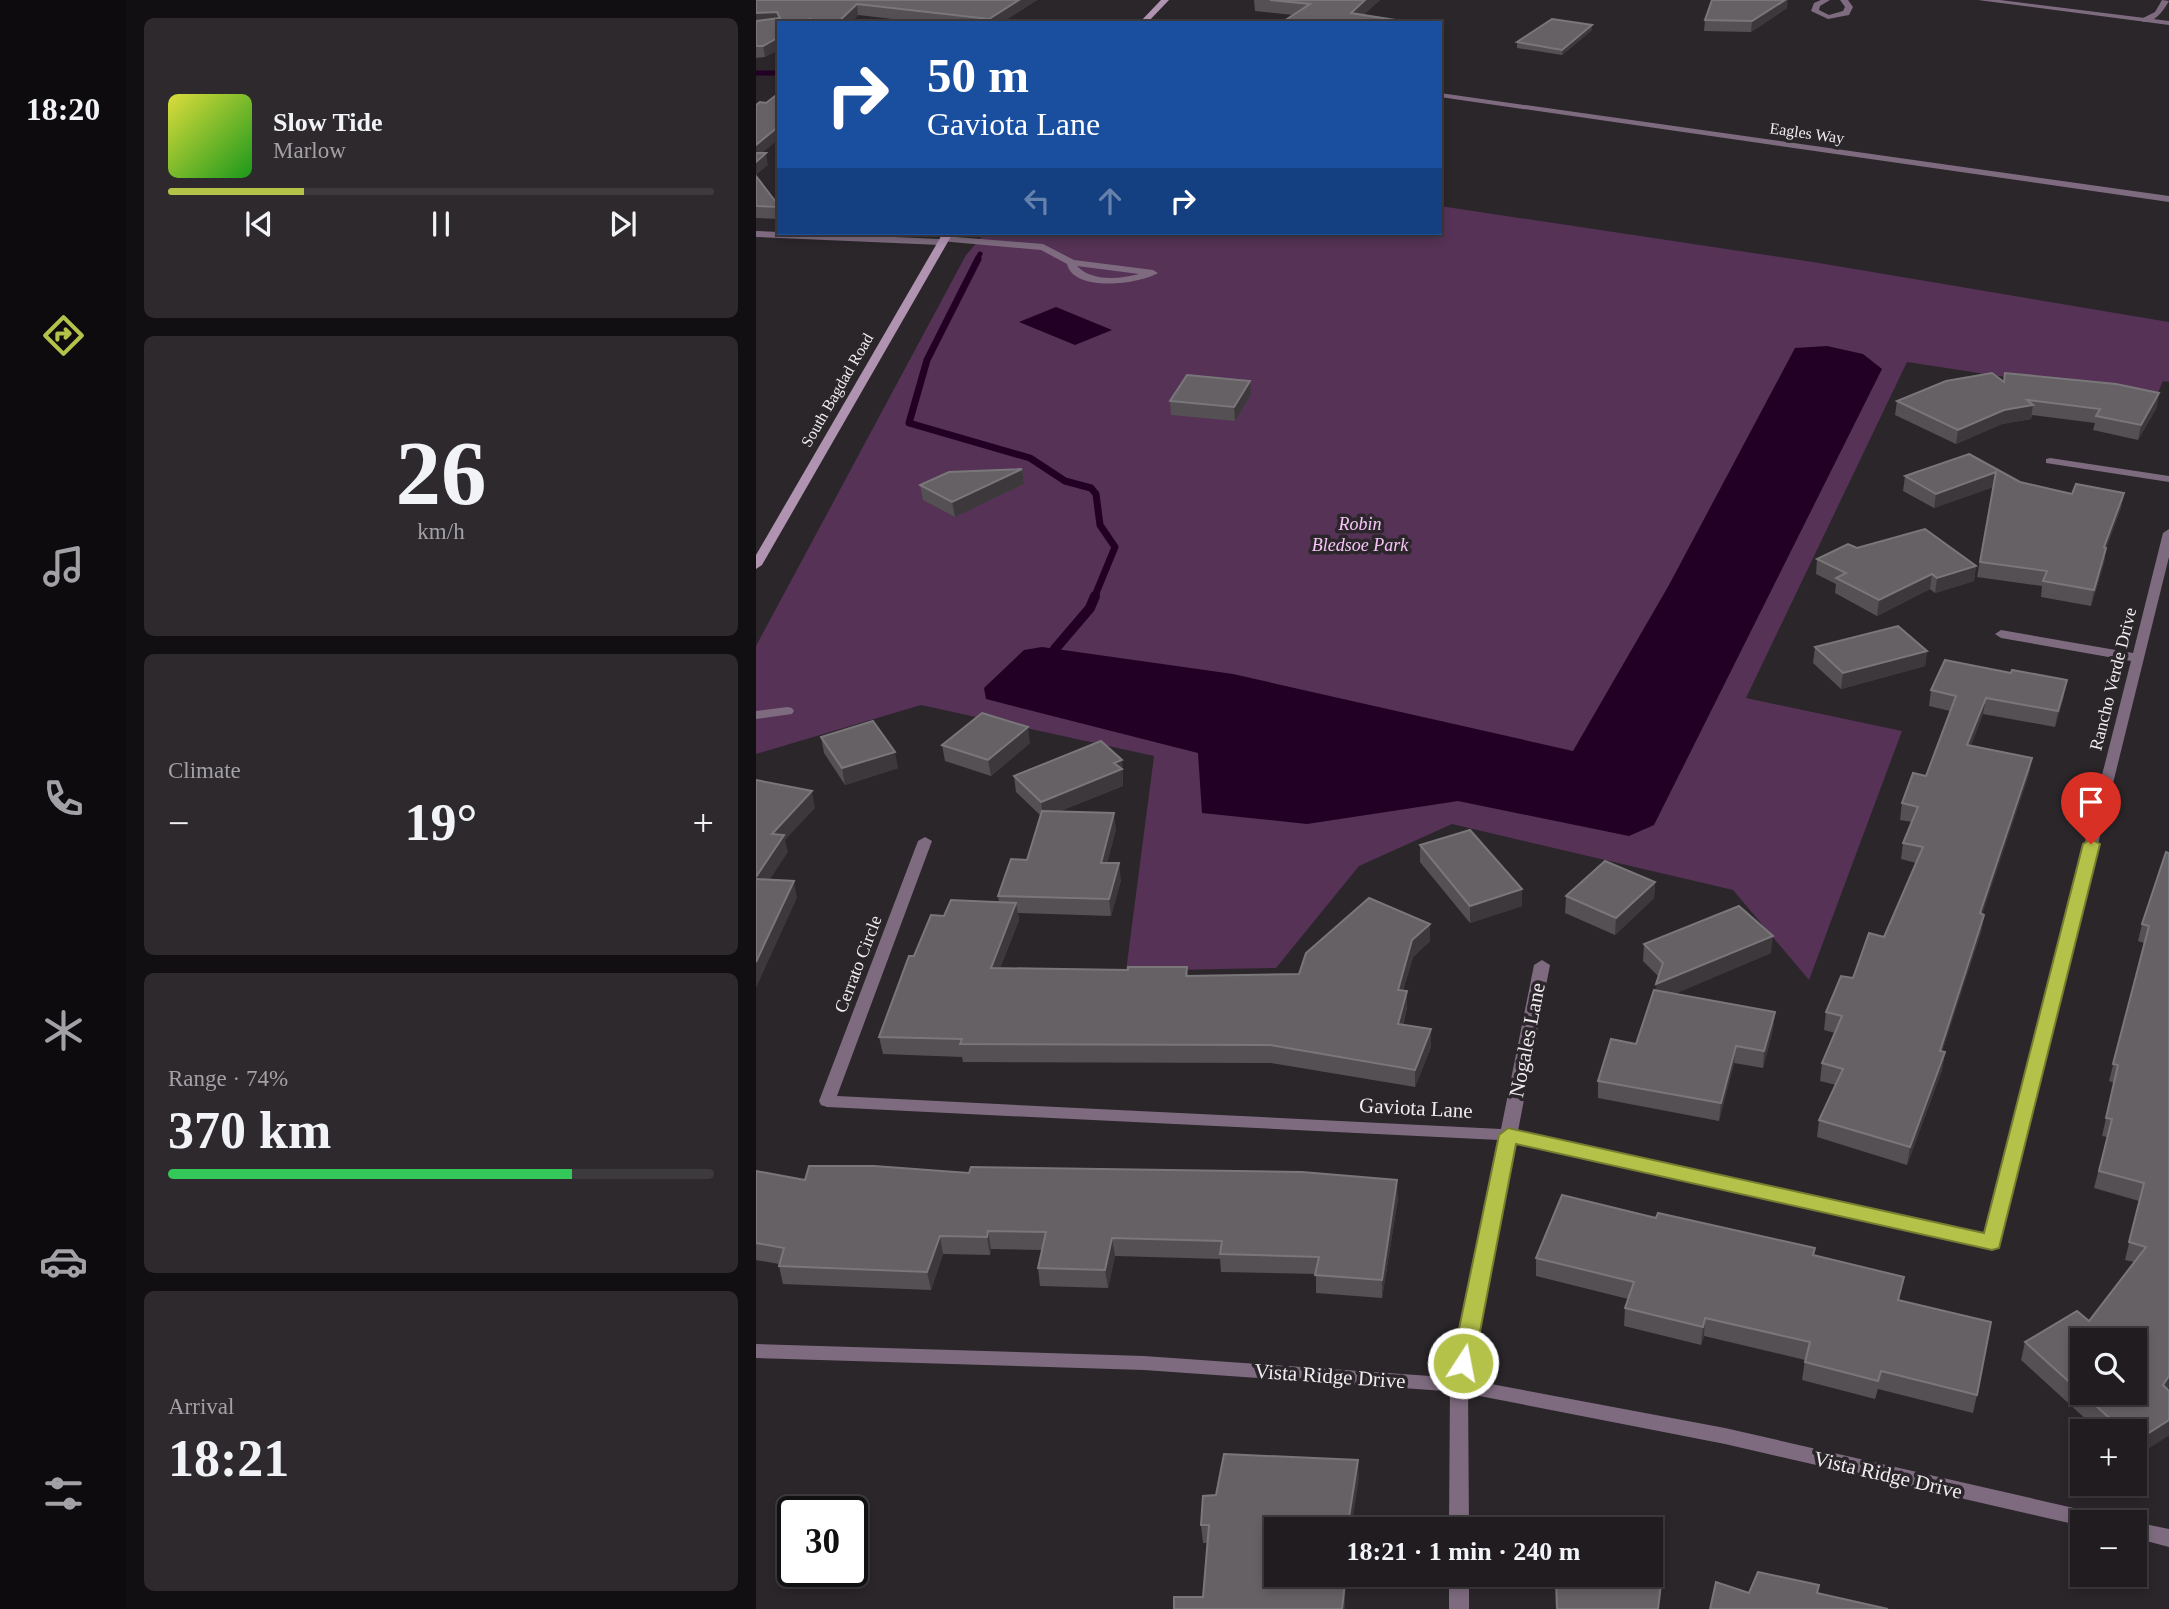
<!DOCTYPE html>
<meta charset="utf-8">
<style>
:root{--surface:#201c20;--page:#2d292d;--text:#f1f3f6;--muted:#a2a1a5;--line:#3d3a3e;--accent:#b4c24a}
body{margin:0;font-family:Georgia,serif;background:var(--page);color:var(--text);height:100vh;display:flex;flex-direction:column;font-size:26px;white-space:nowrap}
*{box-sizing:border-box;margin:0}
p{font-size:23px;color:var(--muted)}
.icon{flex:none;width:38px;height:38px;fill:none;stroke:currentColor;stroke-width:2;stroke-linecap:round;stroke-linejoin:round}
.map{position:relative;flex:1;overflow:hidden}
.drawer{display:flex;flex-direction:column;gap:18px;padding:18px;background:#120f12;width:630px}
.drawer>*{flex:none}
.top-card{position:absolute;left:21px;top:21px;width:665px;height:214px;border-radius:0px;box-shadow:0 4px 10px #0003,0 0 0 2px var(--line);background:#1a4fa0;color:#fff;overflow:hidden}
.buttons{position:absolute;left:1314px;top:1328px;display:grid;gap:14px}
.buttons a{display:grid;place-items:center;width:77px;height:77px;border-radius:0px;background:var(--surface);box-shadow:0 4px 10px #0003,0 0 0 2px var(--line);font-size:35px}
.speed{position:absolute;left:21px;top:1496px;display:flex;gap:14px;font-size:35px;font-weight:700;text-align:center}
.speed>*{display:grid;place-content:center;width:91px;height:91px;border-radius:50%;background:var(--surface);box-shadow:0 4px 10px #0003,0 0 0 2px var(--line);line-height:1}
.speed .limit{border:4px solid #111;border-radius:10px;background:#fff;color:#111}
.pin{position:absolute;display:grid;place-items:center;width:60px;height:60px;color:#fff;margin:-72px -30px;border-radius:50% 50% 50% 0;rotate:-45deg;box-shadow:0 0 7px #0007}
.pin .icon{rotate:45deg}
.me{position:absolute;width:77px;margin:-38px;rotate:11deg;stroke-linejoin:round;filter:drop-shadow(0 0 5px #0008)}
.turn{display:flex;align-items:center;gap:24px;height:147px;padding:0 35px;font-size:32px}
.turn .icon{width:91px;height:91px;stroke-width:2.5}
.turn b{display:block;font-size:49px;line-height:60px}
.lanes{display:flex;align-items:center;height:66px;padding:0 35px;background:#0003;justify-content:center;gap:35px;direction:ltr}
.lanes .off{opacity:.35}
.big{font-size:52px;font-weight:600;line-height:1.1}
.drawer .card{flex:1;display:flex;flex-direction:column;justify-content:center;gap:10px;min-width:0;padding:0 24px;border-radius:10px;background:var(--page)}
.drawer .dial{align-items:center;gap:0}
.dial b{font-size:91px;line-height:1}
.song{display:flex;align-items:center;gap:21px}
.cover{width:84px;height:84px;border-radius:10px;background:linear-gradient(135deg,hsl(60 70% 55%),hsl(120 70% 35%))}
.played{height:7px;border-radius:4px;background:linear-gradient(90deg,var(--accent) 25%,var(--line) 25%)}
.keys{display:flex;justify-content:space-around;direction:ltr}
.heat{display:flex;justify-content:space-between;align-items:center;font-size:38px;direction:ltr}
.charge{height:10px;border-radius:5px;background:linear-gradient(90deg,#34c759 74%,var(--line) 0)}
.trip{position:absolute;left:508px;top:1517px;width:399px;height:70px;border-radius:0px;background:var(--surface);box-shadow:0 4px 10px #0003,0 0 0 2px var(--line);font-weight:600;line-height:70px;text-align:center}
main{display:flex;flex:1;min-height:0}
.menu{display:flex;flex-direction:column;width:126px;justify-content:space-around;align-items:center;background:#0d0b0d;color:var(--muted)}
.menu .icon{width:49px;height:49px}
.menu .on{color:var(--accent)}
.menu b{font-size:32px;color:var(--text)}
.map>svg:first-child{display:block}
.green{fill:#553256}
.water{fill:#220025}
.lines{fill:none;stroke-linecap:round;stroke-linejoin:round}
.stream-far2{stroke:#220025;stroke-width:5}
.stream-far1{stroke:#220025;stroke-width:7}
.stream{stroke:#220025;stroke-width:10}
.service{fill:#7e6b7f;fill-rule:evenodd}
.minor{fill:#7e6b7f;fill-rule:evenodd}
.tertiary{fill:#7e6b7f;fill-rule:evenodd}
.secondary{fill:#b092b1;fill-rule:evenodd}
.wall{fill:#545054}
.shaded-wall{fill:#3c383c}
.building{fill:#656165;stroke:#7a777a;stroke-width:2;fill-rule:evenodd}
.route{fill:#b4c24a;stroke:#757e30;stroke-width:2}
.labels{text-anchor:middle;dominant-baseline:central;stroke-width:7;stroke-linejoin:round;paint-order:stroke}
.far-street-label{font-size:16px;fill:#f0edf0;stroke:#2a262a}
.park-label{font-size:18px;font-style:italic;fill:#f8c4f9;stroke:#2a262a}
.street-label{font-size:18px;fill:#f0edf0;stroke:#2a262a}
.near-street-label{font-size:21px;fill:#f0edf0;stroke:#2a262a}
</style>
<main>
<nav class="menu">
<b>18:20</b>
<svg class="icon on" aria-label="directions" viewBox="0 0 24 24"><path d="M12 3l9 9-9 9-9-9zM9 14v-3h6M13 9l2 2-2 2"/></svg>
<svg class="icon" aria-label="music" viewBox="0 0 24 24"><path d="M9 18V5l10-2v13"/><circle cx="6" cy="18" r="3"/><circle cx="16" cy="16" r="3"/></svg>
<svg class="icon" aria-label="phone" viewBox="0 0 24 24"><path d="M5 4h4l2 5-3 2q2 4 5 5l2-3 5 2v4C11 20 4 13 5 4z"/></svg>
<svg class="icon" aria-label="climate" viewBox="0 0 24 24"><path d="M12 3v18M4 7l16 10M4 17L20 7"/></svg>
<svg class="icon" aria-label="car" viewBox="0 0 24 24"><path d="M5 17H2v-5l4-1 3-4h7l3 4 3 1v5h-3M9 17h6M6 11h13"/><circle cx="7" cy="17" r="2"/><circle cx="17" cy="17" r="2"/></svg>
<svg class="icon" aria-label="filters" viewBox="0 0 24 24"><path d="M4 7h16M4 17h16"/><circle cx="9" cy="7" r="2"/><circle cx="15" cy="17" r="2"/></svg>
</nav>
<section class="drawer">
<div class="card">
<div class="song"><i class="cover"></i><div><b>Slow Tide</b><p>Marlow</p></div></div>
<div class="played"></div>
<div class="keys"><svg class="icon" aria-label="previous" viewBox="0 0 24 24"><path d="M18 5L8 12l10 7zM5 5v14"/></svg><svg class="icon" aria-label="pause" viewBox="0 0 24 24"><path d="M8 5v14M16 5v14"/></svg><svg class="icon" aria-label="next" viewBox="0 0 24 24"><path d="M6 5l10 7-10 7zM19 5v14"/></svg></div>
</div>
<div class="card dial"><b>26</b><p>km/h</p></div>
<div class="card"><p>Climate</p>
<div class="heat"><a>−</a><b class="big">19°</b><a>+</a></div>
</div>
<div class="card"><p>Range · 74%</p><b class="big">370 km</b><div class="charge"></div></div>
<div class="card"><p>Arrival</p><b class="big">18:21</b></div>
</section>
<div class="map">
<svg width="1413" height="1609" viewBox="0 0 1413 1609">
<rect width="100%" height="100%" fill="#2a262a"/>
<!-- green -->
<polygon class="green" points="684,206 1057,262 1413,322 1413,382 1407,381 1399,400 1151,362 990,698 1146,731 1053,980 977,890 696,824 603,866 520,968 370,971 398,756 165,705 0,754 0,646 210,255 229,233 684,233"/>
<!-- water -->
<g class="water">
<polygon points="300,307 356,330 319,345 263,322"/>
<polygon points="1071,346 1107,354 1126,369 898,825 873,836 702,801 551,824 446,813 442,753 230,699 228,688 268,650 286,647 477,674 817,751 913,585 1039,348"/>
</g>
<g class="lines">
<!-- stream-far2 -->
<g class="stream-far2">
<polyline points="0,73 23,73"/>
<polyline points="221,260 224,254"/>
</g>
<!-- stream-far1 -->
<polyline class="stream-far1" points="222,259 171,360 153,423 274,458 309,481 335,488 340,494 344,525 359,547 338,598"/>
<!-- stream -->
<polyline class="stream" points="299,649 334,608 339,596"/>
<!-- service -->
<g class="service">
<polygon points="1065,0 1074,0 1064,6 1063,10 1073,15 1087,11 1089,7 1084,0 1092,0 1097,7 1093,15 1072,19 1055,11 1058,3"/>
<path d="M1406 0 1413 1C1407 11 1400 22 1387 22V18L1399 12Z"/>
<path d="M187 236 287 244 318 260 397 270 402 273C384 284 318 293 311 264L285 250 184 241V237ZM321 266 383 274C364 279 336 282 321 266Z"/>
<polygon points="31,707 36,708 38,711 36,714 0,719 0,711"/>
</g>
<!-- minor -->
<g class="minor">
<polygon points="1222,0 1244,0 1413,21 1413,25"/>
<polygon points="684,93 1413,196 1413,202 684,97"/>
<polygon points="0,231 184,239 189,242 184,245 0,237"/>
<polygon points="1294,458 1413,476 1413,482 1290,463 1290,459"/>
<polygon points="1413,529 1413,557 1242,1248 1236,1250 759,1143 712,1385 713,1530 693,1530 694,1385 743,1140 71,1107 65,1105 63,1101 162,841 169,837 176,841 81,1096 745,1129 778,965 786,960 794,965 762,1131 1229,1235 1375,661 1245,638 1239,634 1245,630 1377,653 1407,533"/>
<rect x="693" y="1575" width="20" height="34"/>
</g>
<!-- tertiary -->
<g class="tertiary">
<polygon points="0,1344 388,1356 703,1378 969,1428 1344,1514 1351,1516 1354,1522 1326,1522 1326,1526 969,1444 703,1392 388,1370 0,1358"/>
<polygon points="1376,1522 1379,1522 1413,1529 1413,1547 1379,1538 1379,1522"/>
</g>
<!-- secondary -->
<g class="secondary">
<polygon points="405,0 413,0 391,23 383,23"/>
<polygon points="187,233 197,233 6,565 0,569 0,555"/>
</g>
</g>
<!-- wall -->
<g class="wall">
<polygon points="0,0 281,0 245,23 171,23 102,15 94,23 23,23 9,57 0,58"/>
<polygon points="498,0 624,0 607,15 646,21 646,23 525,23 537,15 499,11"/>
<polygon points="1031,8 995,32 948,31 949,20"/>
<polygon points="836,30 806,55 761,48 761,42"/>
<polygon points="0,176 23,206 23,219 0,218"/>
<polygon points="1248,382 1401,407 1382,440 1337,430 1339,423 1276,415 1275,419 1246,424 1200,444 1139,415 1141,401"/>
<polygon points="495,395 479,421 415,415 414,401"/>
<polygon points="266,469 268,484 199,517 167,500 164,485"/>
<polygon points="1149,476 1264,482 1316,494 1368,493 1365,508 1350,548 1348,563 1335,606 1285,597 1286,586 1221,577 1237,487 1178,508 1147,491"/>
<polygon points="1101,548 1220,566 1218,581 1179,593 1174,589 1121,616 1079,593 1080,584 1060,574 1061,559"/>
<polygon points="1059,647 1171,651 1169,666 1085,689 1057,663"/>
<polygon points="1175,690 1308,696 1299,727 1227,714 1215,745 1276,758 1273,774 1226,914 1228,915 1225,932 1186,1051 1189,1052 1186,1070 1151,1165 1061,1137 1063,1120 1080,1085 1064,1081 1066,1063 1079,1033 1068,1030 1070,1012 1128,937 1160,863 1145,859 1147,843 1156,822 1144,820 1146,803 1170,776 1194,711 1173,706"/>
<polygon points="65,737 142,768 89,785 68,753"/>
<polygon points="274,743 235,776 189,761 186,745"/>
<polygon points="366,760 367,786 304,811 360,829 351,863 365,880 355,916 262,913 263,920 244,968 372,970 431,967 432,976 543,974 674,924 674,941 657,957 647,990 651,1008 647,1025 675,1047 659,1087 515,1063 207,1062 206,1057 127,1054 123,1037 158,956 188,916 243,902 242,896 271,860 284,815 260,792 258,776"/>
<polygon points="664,845 766,906 714,923 664,862"/>
<polygon points="1413,853 1413,1387 1411,1390 1413,1391 1413,1435 1379,1457 1379,1432 1344,1432 1265,1360 1269,1342 1333,1321 1378,1262 1369,1260 1383,1201 1338,1188 1351,1137 1346,1136 1358,1083 1353,1081 1388,943 1382,941 1386,924"/>
<polygon points="899,882 898,898 859,935 809,913 810,896"/>
<polygon points="888,944 1015,953 918,994 1019,1012 1017,1029 1007,1068 978,1063 963,1121 842,1098 842,1081 880,1044 900,990 903,977 887,961"/>
<polygon points="0,1171 49,1180 213,1173 642,1198 626,1298 560,1293 560,1274 465,1272 464,1259 359,1256 352,1288 284,1286 282,1268 286,1250 235,1249 234,1255 187,1254 175,1290 27,1284 23,1266 23,1264 0,1260"/>
<polygon points="1058,1255 1143,1300 1221,1395 1217,1413 1122,1389 1119,1399 1046,1380 1049,1360 948,1336 945,1345 868,1326 869,1308 872,1299 780,1276 780,1258"/>
<polygon points="603,1478 520,1530 571,1580 589,1583 589,1609 418,1609 447,1597 451,1543 447,1543 445,1525 460,1495"/>
<polygon points="799,1575 894,1575 903,1609 800,1609"/>
</g>
<!-- shaded-wall -->
<g class="shaded-wall">
<polygon points="263,0 281,0 245,23 234,23 233,19"/>
<polygon points="609,0 624,0 599,23 595,13"/>
<polygon points="1029,0 1032,0 1031,8 995,32 996,21"/>
<polygon points="101,4 102,15 94,23 81,23"/>
<polygon points="21,12 23,22 0,24 0,13"/>
<polygon points="836,25 836,30 806,55 806,50"/>
<polygon points="23,37 23,50 9,57 7,46"/>
<polygon points="23,126 23,139 0,158 0,145"/>
<polygon points="10,153 12,165 0,175 0,162"/>
<polygon points="494,381 495,395 479,421 478,407"/>
<polygon points="1403,393 1401,407 1382,440 1385,425"/>
<polygon points="1277,405 1275,419 1246,424 1200,444 1202,430 1248,410"/>
<polygon points="266,469 268,484 199,517 196,502"/>
<polygon points="1240,472 1238,487 1178,508 1180,494"/>
<polygon points="1368,493 1365,508 1345,563 1348,547"/>
<polygon points="1350,548 1348,563 1335,606 1338,590"/>
<polygon points="1220,566 1218,581 1179,593 1181,578"/>
<polygon points="1176,574 1174,589 1121,616 1123,600"/>
<polygon points="1171,651 1169,666 1085,689 1087,673"/>
<polygon points="1311,680 1308,696 1299,727 1302,711"/>
<polygon points="1230,698 1227,714 1209,761 1211,745"/>
<polygon points="272,727 274,743 235,776 232,760"/>
<polygon points="139,752 142,768 89,785 86,768"/>
<polygon points="1276,758 1273,774 1221,930 1224,913"/>
<polygon points="366,760 367,786 287,818 285,802"/>
<polygon points="56,791 59,808 29,840 32,852 3,896 0,884 0,877 16,834"/>
<polygon points="358,813 360,829 347,879 345,863"/>
<polygon points="363,863 365,880 355,916 353,899"/>
<polygon points="38,881 41,898 0,988 0,962"/>
<polygon points="899,882 898,898 859,935 860,918"/>
<polygon points="766,889 766,906 714,923 714,906"/>
<polygon points="260,903 263,920 237,985 235,968"/>
<polygon points="1228,915 1225,932 1181,1068 1184,1051"/>
<polygon points="674,924 674,941 657,957 642,1007 642,990 656,940"/>
<polygon points="1017,936 1015,953 899,1002 900,984"/>
<polygon points="651,991 651,1008 642,1041 642,1024"/>
<polygon points="1019,1012 1017,1029 1007,1068 1008,1051"/>
<polygon points="675,1029 675,1047 659,1087 659,1070"/>
<polygon points="980,1046 978,1063 963,1121 965,1103"/>
<polygon points="1189,1052 1186,1070 1151,1165 1154,1147"/>
<polygon points="641,1180 642,1198 626,1298 626,1280"/>
<polygon points="232,1231 235,1249 234,1255 231,1237"/>
<polygon points="184,1236 187,1254 175,1290 171,1272"/>
<polygon points="356,1238 359,1256 352,1288 349,1270"/>
<polygon points="949,1318 948,1336 945,1345 947,1327"/>
<polygon points="1413,1376 1413,1387 1402,1403 1407,1385"/>
<polygon points="1413,1420 1413,1435 1379,1457 1380,1441"/>
<polygon points="602,1460 603,1478 595,1530 591,1530"/>
<polygon points="589,1583 589,1609 586,1609"/>
</g>
<!-- building -->
<g class="building">
<polygon points="0,0 263,0 233,19 101,4 81,23 56,23 54,19 48,23 23,23 23,37 7,46 0,46 0,21 24,18 21,12 0,13"/>
<polygon points="514,0 609,0 595,13 646,21 642,23 525,23 554,4"/>
<polygon points="956,0 1029,0 996,21 949,20"/>
<polygon points="796,19 836,25 806,50 761,42"/>
<polygon points="23,93 23,126 0,145 0,105 4,102 10,103"/>
<polygon points="0,153 10,153 0,162"/>
<polygon points="0,176 23,206 23,207 0,206"/>
<polygon points="1236,373 1248,382 1249,373 1360,384 1403,393 1385,425 1340,416 1344,409 1271,400 1277,405 1248,410 1202,430 1141,401 1190,381"/>
<polygon points="431,375 494,381 478,407 414,401"/>
<polygon points="1213,454 1264,482 1316,494 1320,484 1368,493 1348,547 1350,548 1338,590 1287,581 1291,571 1224,562 1240,472 1180,494 1149,476"/>
<polygon points="266,469 196,502 164,485 193,472"/>
<polygon points="1169,529 1220,566 1181,578 1176,574 1123,600 1080,578 1090,573 1061,559 1092,544 1101,548"/>
<polygon points="1142,626 1171,651 1087,673 1059,647"/>
<polygon points="1189,660 1255,673 1256,670 1311,680 1302,711 1230,698 1211,745 1276,758 1224,913 1228,915 1184,1051 1189,1052 1154,1147 1063,1120 1087,1069 1066,1063 1086,1016 1070,1012 1085,976 1097,978 1113,933 1128,937 1167,847 1147,843 1162,807 1146,803 1157,773 1170,776 1200,696 1175,690"/>
<polygon points="226,713 272,727 232,760 186,745"/>
<polygon points="117,721 139,752 86,768 65,737"/>
<polygon points="345,741 366,760 358,763 366,769 285,802 258,776"/>
<polygon points="0,780 56,791 16,834 28,835 0,877"/>
<polygon points="286,811 358,813 345,863 363,863 353,899 242,896 255,859 271,860"/>
<polygon points="714,830 766,889 714,906 664,845"/>
<path d="M1410 852 1413 853V1376L1407 1385 1413 1391V1420L1380 1441 1379 1432H1369L1269 1342 1321 1311 1333 1321 1390 1247 1373 1242 1388 1183 1343 1171 1356 1119 1350 1118 1362 1065 1357 1064 1393 926 1386 924ZM1326 1340H1379V1393H1326Z"/>
<polygon points="849,861 899,882 860,918 810,896"/>
<polygon points="0,879 38,881 0,962"/>
<polygon points="613,898 674,924 656,940 642,990 651,991 642,1024 675,1029 659,1070 514,1045 204,1044 206,1039 123,1037 153,956 158,956 175,915 188,916 195,900 260,903 235,968 372,970 372,967 431,967 430,976 543,974 550,953"/>
<polygon points="983,906 1017,936 900,984 907,963 888,944"/>
<polygon points="898,990 1019,1012 1008,1051 980,1046 965,1103 842,1081 855,1039 880,1044"/>
<polygon points="53,1166 118,1166 213,1173 215,1167 546,1172 641,1180 626,1280 559,1275 563,1257 464,1254 466,1241 356,1238 349,1270 282,1268 290,1232 232,1231 231,1237 184,1236 171,1272 23,1266 28,1248 0,1243 0,1171 49,1180"/>
<polygon points="806,1195 900,1218 902,1213 1059,1248 1057,1255 1148,1277 1142,1300 1235,1322 1221,1395 1125,1371 1122,1381 1049,1362 1054,1342 949,1318 947,1327 869,1308 878,1282 780,1258"/>
<polygon points="468,1454 602,1460 591,1530 520,1530 520,1575 569,1575 569,1579 589,1583 586,1609 418,1609 418,1597 447,1597 453,1525 445,1525 447,1496 460,1495"/>
<polygon points="894,1572 906,1576 902,1609 801,1609 800,1575 894,1575"/>
<polygon points="1002,1572 1063,1585 1061,1593 1132,1609 954,1609 960,1582 993,1593"/>
</g>
<!-- route -->
<polygon class="route" points="1335,839 1344,844 1243,1248 1236,1250 760,1144 718,1363 715,1369 699,1369 696,1363 743,1135 752,1128 1228,1233 1327,844"/>
<g class="labels">
<!-- far-street labels -->
<g class="far-street-label">
<text transform="translate(1051 133) rotate(8)">Eagles Way</text>
<text transform="translate(81 390) rotate(-60)">South Bagdad Road</text>
</g>
<!-- park labels -->
<g class="park-label">
<text x="604" y="524">Robin<tspan x="604" dy="21">Bledsoe Park</tspan></text>
</g>
<!-- street labels -->
<g class="street-label">
<text transform="translate(1357 679) rotate(-76)">Rancho Verde Drive</text>
<text transform="translate(102 964) rotate(-69)">Cerrato Circle</text>
</g>
<!-- near-street labels -->
<g class="near-street-label">
<text transform="translate(771 1040) rotate(-79)">Nogales Lane</text>
<text transform="translate(660 1108) rotate(3)">Gaviota Lane</text>
<text transform="translate(574 1376) rotate(4)">Vista Ridge Drive</text>
<text transform="translate(1132 1475) rotate(13)">Vista Ridge Drive</text>
</g>
</g>
</svg>
<div class="buttons">
<a><svg class="icon" aria-label="search" viewBox="0 0 24 24"><circle cx="10" cy="10" r="6"/><path d="M15 15l6 6"/></svg></a>
<a>+</a>
<a>−</a>
</div>
<div class="speed"><div class="limit">30</div></div>
<div class="pin" style="left:1335px;top:844px;background:#d93025"><svg class="icon" aria-label="arrive" viewBox="0 0 24 24"><path d="M6 21V4h12l-3 4 3 4H6"/></svg></div>
<svg class="me" style="left:707px;top:1363px" viewBox="-20 -20 40 40"><circle r="17" fill="#b4c24a" stroke="#fff" stroke-width="3"/><path d="M0-11L8 9 0 5-8 9z" fill="#fff"/></svg>
<div class="trip">18:21 · 1 min · 240 m</div>
<div class="top-card">
<div class="turn"><svg class="icon" aria-label="right" viewBox="0 0 24 24"><path d="M7 20v-9h11M14 6l5 5-5 5"/></svg><div><b>50 m</b>Gaviota Lane</div></div>
<div class="lanes"><svg class="icon off" aria-label="left" viewBox="0 0 24 24"><path d="M17 20v-9H6M10 6l-5 5 5 5"/></svg><svg class="icon off" aria-label="ahead" viewBox="0 0 24 24"><path d="M12 20V5M6 11l6-6 6 6"/></svg><svg class="icon" aria-label="right" viewBox="0 0 24 24"><path d="M7 20v-9h11M14 6l5 5-5 5"/></svg></div>
</div>
</div>
</main>
